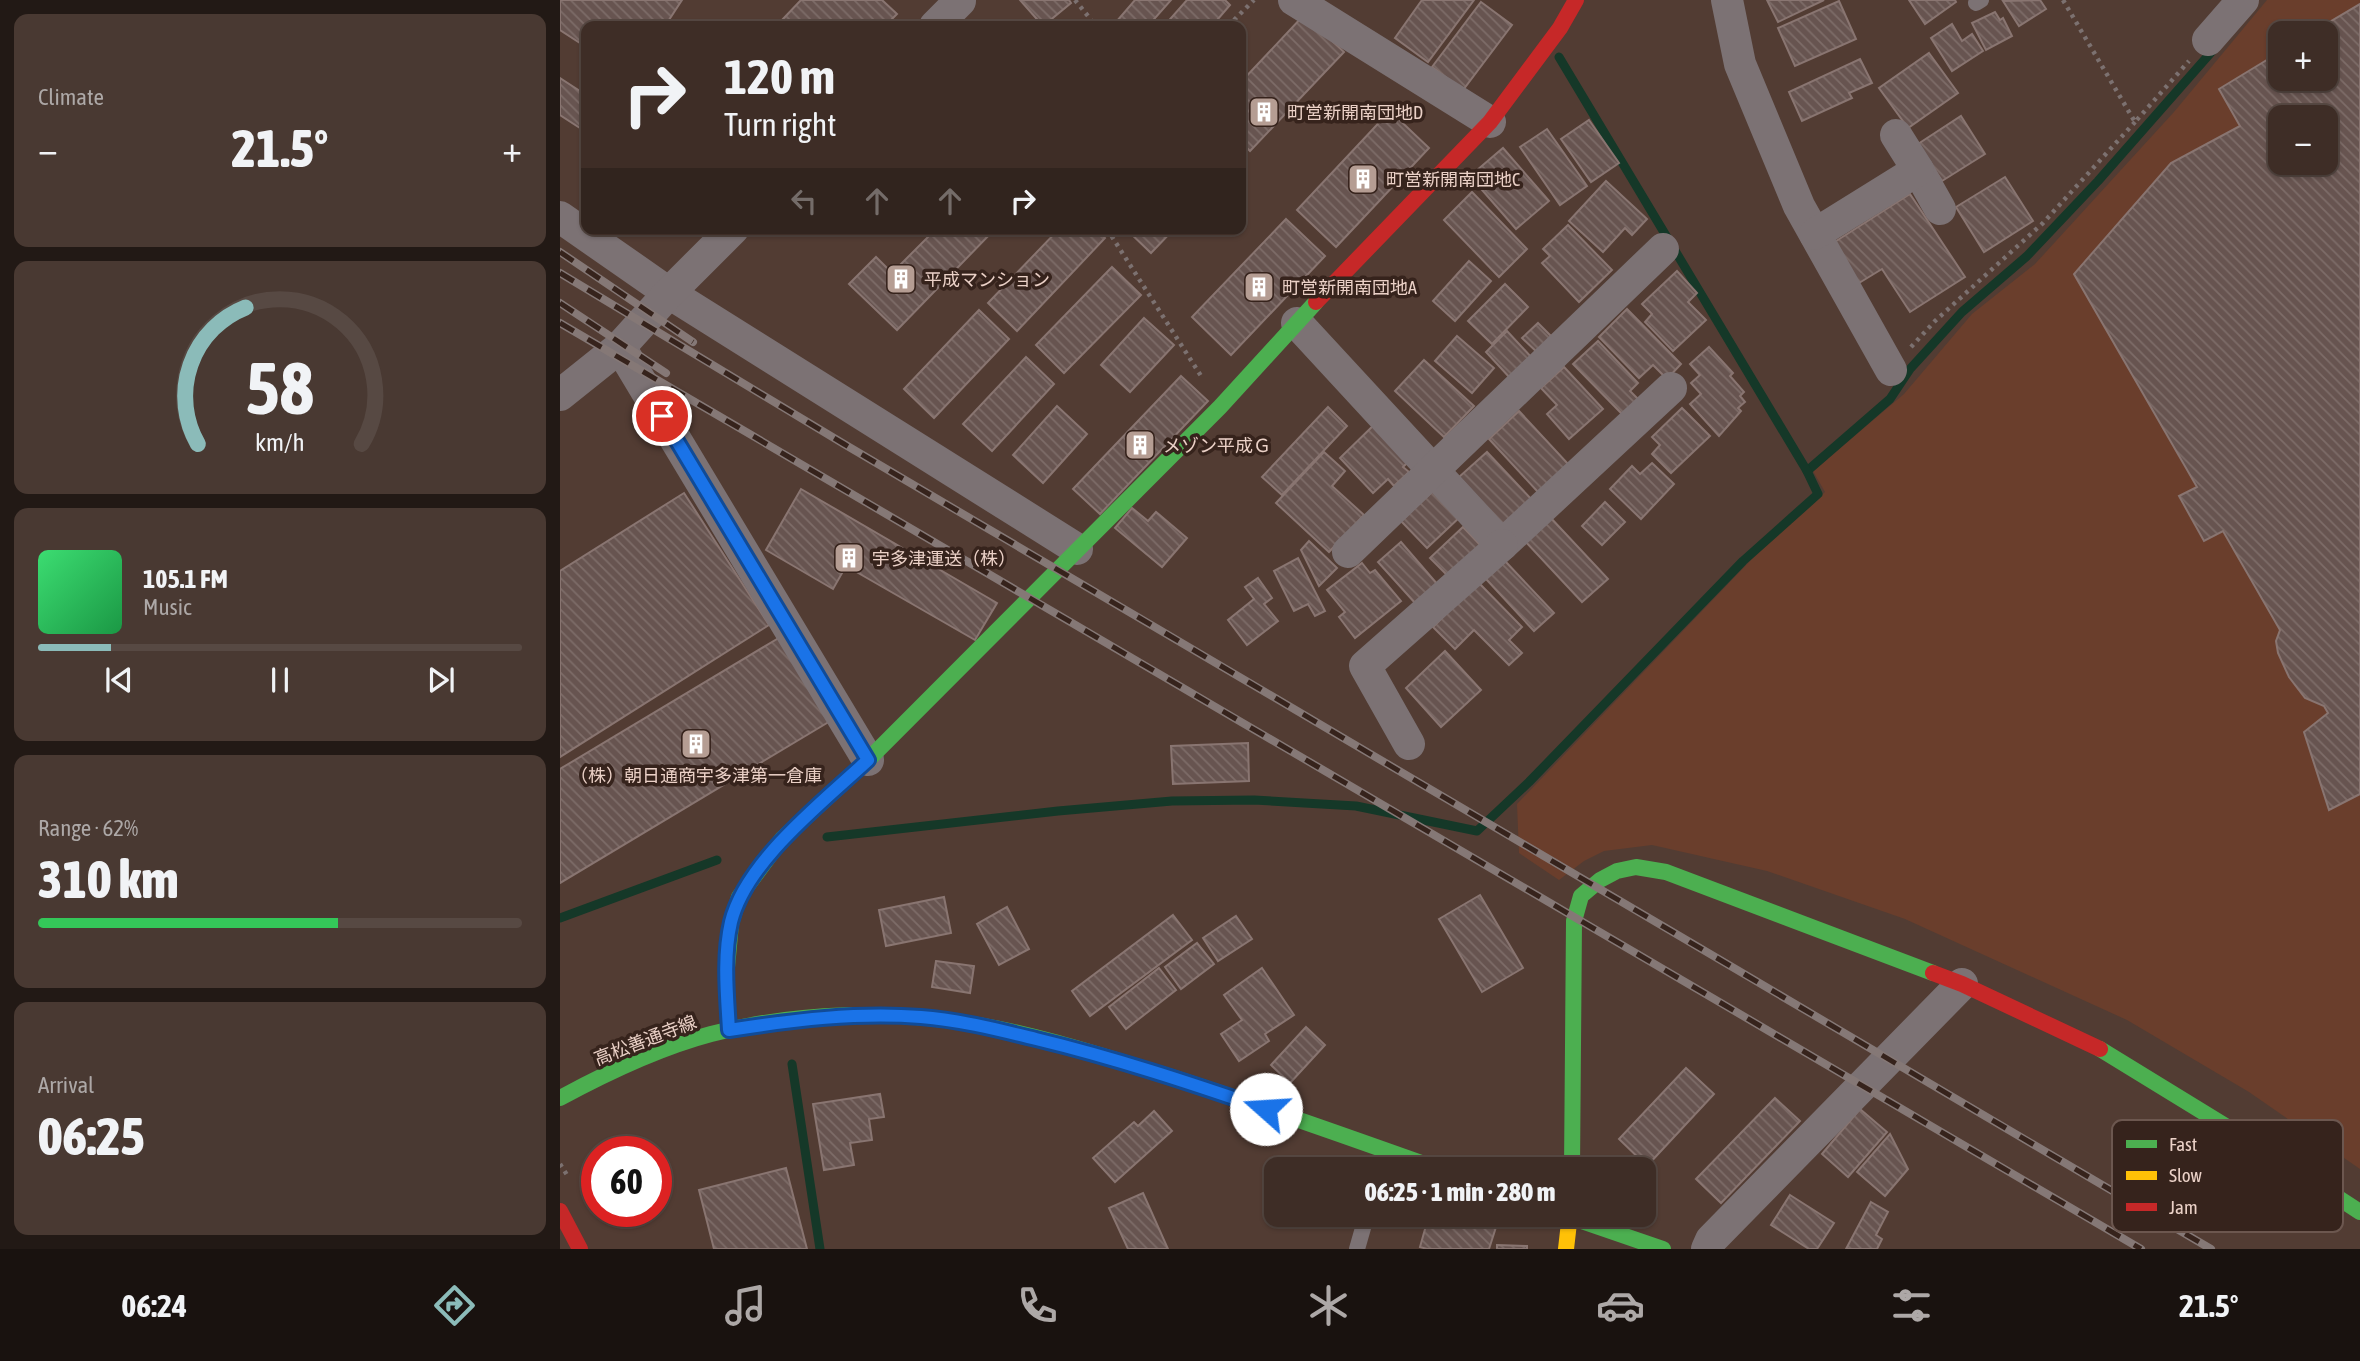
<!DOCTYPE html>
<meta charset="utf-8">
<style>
:root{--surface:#3e2d26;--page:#493932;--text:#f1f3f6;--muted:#ada8a7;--line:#574943;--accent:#8bbbb9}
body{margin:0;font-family:"Asap Condensed","Noto Sans JP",sans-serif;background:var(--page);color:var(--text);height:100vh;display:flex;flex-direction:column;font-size:26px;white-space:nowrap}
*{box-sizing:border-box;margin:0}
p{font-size:23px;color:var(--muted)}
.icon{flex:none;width:38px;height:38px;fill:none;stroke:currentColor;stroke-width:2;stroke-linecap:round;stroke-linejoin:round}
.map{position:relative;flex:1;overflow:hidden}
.drawer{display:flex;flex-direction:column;gap:14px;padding:14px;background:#221915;width:560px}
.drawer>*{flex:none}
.top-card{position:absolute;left:21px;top:21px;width:665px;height:214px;border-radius:14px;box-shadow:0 2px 5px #0004,0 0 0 2px var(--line);background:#3e2d26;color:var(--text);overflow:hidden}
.buttons{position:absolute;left:1708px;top:21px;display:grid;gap:14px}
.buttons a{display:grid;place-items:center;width:70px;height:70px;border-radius:14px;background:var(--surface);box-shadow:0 2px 5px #0004,0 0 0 2px var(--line);font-size:35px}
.speed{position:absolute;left:21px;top:1136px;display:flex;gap:14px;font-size:35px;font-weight:700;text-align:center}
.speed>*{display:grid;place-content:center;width:91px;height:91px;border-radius:50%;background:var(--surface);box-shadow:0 2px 5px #0004,0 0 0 2px var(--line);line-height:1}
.speed .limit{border:10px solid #d22;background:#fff;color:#111}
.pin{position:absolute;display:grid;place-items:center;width:60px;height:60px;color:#fff;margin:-30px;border:4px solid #fff;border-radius:50%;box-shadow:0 2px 7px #0007}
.me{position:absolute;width:77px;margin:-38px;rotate:289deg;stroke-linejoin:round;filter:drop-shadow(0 0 5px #0008)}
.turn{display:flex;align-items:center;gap:24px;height:147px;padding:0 28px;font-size:32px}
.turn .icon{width:91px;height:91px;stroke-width:2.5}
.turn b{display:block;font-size:49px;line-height:60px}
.lanes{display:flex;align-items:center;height:66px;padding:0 28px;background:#0003;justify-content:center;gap:35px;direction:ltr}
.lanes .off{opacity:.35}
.big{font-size:52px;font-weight:800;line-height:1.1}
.drawer .widget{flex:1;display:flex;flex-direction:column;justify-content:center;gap:10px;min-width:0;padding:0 24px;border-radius:14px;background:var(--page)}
.drawer .dial{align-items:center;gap:0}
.dial svg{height:182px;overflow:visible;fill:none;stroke:var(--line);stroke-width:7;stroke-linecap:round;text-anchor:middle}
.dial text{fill:var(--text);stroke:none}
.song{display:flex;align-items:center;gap:21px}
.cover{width:84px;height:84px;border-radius:10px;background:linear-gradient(135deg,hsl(140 70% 55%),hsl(140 70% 35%))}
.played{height:7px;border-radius:4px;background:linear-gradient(90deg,var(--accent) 15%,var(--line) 15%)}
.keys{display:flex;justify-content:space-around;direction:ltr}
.heat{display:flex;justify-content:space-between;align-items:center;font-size:38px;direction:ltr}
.charge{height:10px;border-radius:5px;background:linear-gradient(90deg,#34c759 62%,var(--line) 0)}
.trip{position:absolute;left:704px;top:1157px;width:392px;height:70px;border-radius:14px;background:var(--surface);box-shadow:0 2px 5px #0004,0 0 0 2px var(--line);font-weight:800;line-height:70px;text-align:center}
.tab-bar{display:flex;height:112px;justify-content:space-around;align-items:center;background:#19120f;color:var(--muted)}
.tab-bar .icon{width:49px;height:49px}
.tab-bar .selected{color:var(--accent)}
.tab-bar b{font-size:32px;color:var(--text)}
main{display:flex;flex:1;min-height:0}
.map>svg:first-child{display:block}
.built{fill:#6a3e2c;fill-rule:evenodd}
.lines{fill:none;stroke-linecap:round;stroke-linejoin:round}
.stream{stroke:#153828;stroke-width:9}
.building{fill:url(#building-back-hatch);stroke:#897571;stroke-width:2;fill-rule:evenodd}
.path{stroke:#7c7170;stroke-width:4.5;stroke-dasharray:3.5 5;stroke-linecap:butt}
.lane{stroke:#7c7274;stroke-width:16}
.street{stroke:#7c7274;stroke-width:32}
.fast{stroke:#4caf50;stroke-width:16}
.slow{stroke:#ffc107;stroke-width:16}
.jam{stroke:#c62828;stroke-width:16}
.rail-casing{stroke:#857876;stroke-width:8}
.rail{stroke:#36231c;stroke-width:5;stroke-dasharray:16;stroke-linecap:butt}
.route-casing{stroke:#114b97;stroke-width:18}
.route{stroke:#1a73e8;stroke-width:12}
.labels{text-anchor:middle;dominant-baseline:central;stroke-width:7;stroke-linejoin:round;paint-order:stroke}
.poi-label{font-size:18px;fill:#ebd1c7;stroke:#36231c;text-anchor:start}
.street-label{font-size:18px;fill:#ebd1c7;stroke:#36231c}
.key{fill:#36231c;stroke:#6c574f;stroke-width:2}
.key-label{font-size:19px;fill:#ebd1c7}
</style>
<main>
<section class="drawer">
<div class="widget"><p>Climate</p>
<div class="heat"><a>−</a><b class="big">21.5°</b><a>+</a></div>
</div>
<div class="widget dial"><svg viewBox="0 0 100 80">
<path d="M14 69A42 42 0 1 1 86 69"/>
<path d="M14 69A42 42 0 0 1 35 9" stroke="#8bbbb9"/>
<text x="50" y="56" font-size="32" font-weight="700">58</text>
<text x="50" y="72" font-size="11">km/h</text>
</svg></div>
<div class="widget">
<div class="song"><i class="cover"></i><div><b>105.1 FM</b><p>Music</p></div></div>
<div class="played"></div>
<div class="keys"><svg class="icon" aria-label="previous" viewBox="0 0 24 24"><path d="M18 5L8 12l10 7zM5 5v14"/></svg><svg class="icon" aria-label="pause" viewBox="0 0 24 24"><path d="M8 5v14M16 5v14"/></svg><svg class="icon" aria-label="next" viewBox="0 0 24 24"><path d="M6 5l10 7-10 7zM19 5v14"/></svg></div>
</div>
<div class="widget"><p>Range · 62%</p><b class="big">310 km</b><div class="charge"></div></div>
<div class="widget"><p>Arrival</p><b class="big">06:25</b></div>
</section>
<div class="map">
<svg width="1800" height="1249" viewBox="0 0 1800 1249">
<defs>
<pattern id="building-back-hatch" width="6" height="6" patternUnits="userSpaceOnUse" patternTransform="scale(1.75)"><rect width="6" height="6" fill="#675450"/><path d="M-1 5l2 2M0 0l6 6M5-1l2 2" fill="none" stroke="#7d6c68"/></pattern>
</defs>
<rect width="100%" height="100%" fill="#523c33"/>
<!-- built -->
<path class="built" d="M1707 0H1800V1169L1689 1092 1567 1020 1345 919 1207 871 1092 845 1044 851 1024 861 999 880 959 853 957 804 1191 560 1265 492 1253 471 1344 394 1412 314 1475 264 1614 112ZM1720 33H1766V79H1720ZM1720 117H1766V163H1720Z"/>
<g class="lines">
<!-- stream -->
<g class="stream">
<polyline points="1247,471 1330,399 1350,369 1402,312 1467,256 1538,181 1654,49"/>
<polyline points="267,837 498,811 612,801 694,800 796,806 917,831 969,782 1183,561 1258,494 1247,471 999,57"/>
<polyline points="0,918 157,860"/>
<polyline points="232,1064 260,1249"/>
</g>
</g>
<!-- building -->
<g class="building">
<polygon points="0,0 122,0 105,26 26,26 26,47 0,30"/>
<polygon points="241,0 322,0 337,14 325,26 232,26 223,19"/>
<polygon points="460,0 509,0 511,3 483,26"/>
<polygon points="575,0 611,0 588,26 563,26 557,21"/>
<polygon points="627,0 665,0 670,5 652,26 604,26"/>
<polygon points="862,0 914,0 868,62 835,38"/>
<polygon points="1207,0 1264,0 1218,22"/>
<polygon points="1349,0 1395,0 1396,2 1365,24"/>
<polygon points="1480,0 1486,9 1459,26 1443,1"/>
<polygon points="1279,1 1296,39 1235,66 1218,28"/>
<polygon points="921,2 952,25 903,90 872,67"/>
<path d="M1800 4V794L1769 810 1744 732 1768 713 1764 706 1745 698 1729 677 1718 653 1716 641 1720 630 1663 531 1644 541 1619 496 1637 487 1514 274 1611 163 1680 126 1659 89 1720 52V79H1766V33H1751ZM1720 117H1766V163H1720Z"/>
<polygon points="1435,12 1440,20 1443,18 1452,36 1426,50 1412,23"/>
<polygon points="744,15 784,52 690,151 681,142 681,82"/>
<polygon points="1392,24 1402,41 1412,34 1423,51 1392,71 1371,38"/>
<polygon points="1369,53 1398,93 1348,128 1319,88"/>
<polygon points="1300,59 1312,83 1289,93 1292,98 1242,121 1229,92"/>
<polygon points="0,78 26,95 26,132 0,115"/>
<polygon points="830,111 869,148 776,247 737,210"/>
<polygon points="1401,116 1425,154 1382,181 1358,144"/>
<polygon points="1029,120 1059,163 1031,182 1001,139"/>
<polygon points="987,129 1027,186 1000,205 960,147"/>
<polygon points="943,148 989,201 956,229 910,176"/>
<polygon points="1445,177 1473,221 1424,252 1396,207"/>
<polygon points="1046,181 1087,219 1072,235 1065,228 1043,252 1009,221"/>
<polygon points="912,192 967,249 939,277 884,220"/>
<polygon points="1350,194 1405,277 1350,312 1322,269 1299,283 1273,243"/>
<polygon points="726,219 765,256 671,355 632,317"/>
<polygon points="1008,225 1052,270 1019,302 982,263 990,256 983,249"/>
<polygon points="376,229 435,229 337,330 289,284 316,257 332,273"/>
<polygon points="499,229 536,229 545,238 457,331 428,303"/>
<polygon points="566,229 614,229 591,253"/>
<polygon points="909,261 931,281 895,321 873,301"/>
<polygon points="552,267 581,295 504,373 476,345"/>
<polygon points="1117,271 1137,293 1128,302 1146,320 1113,351 1085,322 1092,314 1082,304"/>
<polygon points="945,284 968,307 932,344 908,321"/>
<polygon points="1067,309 1121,364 1107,379 1093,365 1079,378 1039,337"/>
<polygon points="419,310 449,339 374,418 344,389"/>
<polygon points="584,318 614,345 570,392 541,365"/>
<polygon points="978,323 994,339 979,354 962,338"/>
<polygon points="947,331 973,359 951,379 926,352"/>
<polygon points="897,336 934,368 912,393 875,361"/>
<polygon points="1038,341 1078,383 1070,391 1079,400 1063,415 1013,364"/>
<polygon points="1149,347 1173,373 1170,376 1184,392 1180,396 1185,402 1178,408 1181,411 1159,436 1130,404 1141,394 1131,383 1140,375 1130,364"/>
<polygon points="466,357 494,384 432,451 403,424"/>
<polygon points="864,360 914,406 884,437 835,391"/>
<polygon points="1004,367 1043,409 1009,439 987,414 997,405 981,388"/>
<polygon points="621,376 648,401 540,514 513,489"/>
<polygon points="497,406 527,434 483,483 453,455"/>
<polygon points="768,407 787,426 722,495 702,477"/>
<polygon points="1122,408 1150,436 1111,473 1092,454 1100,445 1092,437"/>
<polygon points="959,411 1008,464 978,492 929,439"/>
<polygon points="818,421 853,457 843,467 849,472 834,486 828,479 813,493 780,458"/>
<polygon points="764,452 785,471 772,486 804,515 769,552 716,503"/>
<polygon points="927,452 973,501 944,527 899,477"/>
<polygon points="1092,463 1114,484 1081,519 1050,489 1072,466 1080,474"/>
<polygon points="241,489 437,603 415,640 286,566 273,589 206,550"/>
<polygon points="875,489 901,516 867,548 841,521"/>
<polygon points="124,493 209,625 0,757 0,571"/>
<polygon points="1045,502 1065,522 1042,545 1022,526"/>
<polygon points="572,508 588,521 596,512 627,538 602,567 555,528"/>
<polygon points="989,516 1048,579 1022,602 963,539"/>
<polygon points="903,527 924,549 892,580 870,558"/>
<polygon points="749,541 777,568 759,586 741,550"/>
<polygon points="841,542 878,585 856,604 818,562"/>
<polygon points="738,558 765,611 755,616 748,604 734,611 714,571"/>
<polygon points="945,561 994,613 974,631 926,579"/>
<polygon points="802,563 810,573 815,570 841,601 795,638 779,617 785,612 767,590"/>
<polygon points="698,578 712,598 704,604 718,621 687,645 668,620 694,599 685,587"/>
<polygon points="918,582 962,627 949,640 962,653 949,665 914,630 895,649 873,627"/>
<polygon points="222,636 272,720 0,883 0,769"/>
<polygon points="885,651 921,690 881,727 846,688"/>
<polygon points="688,743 689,781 613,784 611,746"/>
<polygon points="920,895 963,968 922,992 879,919"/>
<polygon points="384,897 391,933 326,946 319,910"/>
<polygon points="447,907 469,949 439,965 417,924"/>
<polygon points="613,915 632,940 530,1016 512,991"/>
<polygon points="676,916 692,939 658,961 643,938"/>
<polygon points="637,943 654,964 621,989 605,967"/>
<polygon points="376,961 414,966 410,993 372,987"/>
<polygon points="599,968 616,990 566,1029 549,1007"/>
<polygon points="702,968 734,1015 705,1034 709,1041 679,1061 661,1034 682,1020 664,995"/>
<polygon points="746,1027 765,1045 730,1083 711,1065"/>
<polygon points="1126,1068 1154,1094 1087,1166 1059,1139"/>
<polygon points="320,1094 324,1117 309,1119 312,1140 290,1143 294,1165 264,1170 253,1104"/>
<polygon points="1215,1098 1240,1121 1161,1203 1136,1179"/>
<polygon points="1300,1109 1327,1132 1288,1177 1262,1154"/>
<polygon points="594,1111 612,1131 555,1182 533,1158 574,1122 578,1126"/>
<polygon points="1330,1134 1348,1169 1325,1196 1297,1172"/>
<polygon points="226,1168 247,1249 154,1249 139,1190"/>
<polygon points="583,1193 608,1249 568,1249 549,1208"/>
<polygon points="1230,1195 1274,1223 1257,1249 1249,1249 1211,1225"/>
<polygon points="1311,1202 1328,1212 1316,1235 1322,1239 1317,1249 1286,1249"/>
<polygon points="848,1214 905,1214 937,1224 929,1249 867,1249 860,1247 867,1222"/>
<polygon points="937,1245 967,1246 967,1249 937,1249"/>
</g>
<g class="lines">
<!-- path -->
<g class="path">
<polyline points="515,0 536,26"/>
<polyline points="1503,0 1575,122 1629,61"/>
<polyline points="668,26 694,0"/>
<polyline points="547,229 643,379"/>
<polyline points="1351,347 1375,321 1483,223 1575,122"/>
<polyline points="0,1164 9,1178"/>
</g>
<!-- lane -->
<g class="lane">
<polyline points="1416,3 1421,0"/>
<polyline points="797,1249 807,1214"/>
</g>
<!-- street -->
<g class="street">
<polyline points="734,0 930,122"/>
<polyline points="1167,0 1180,64 1239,206 1331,370"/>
<polyline points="375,26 400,1"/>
<polyline points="1648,40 1683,0"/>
<polyline points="1358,170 1380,209"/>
<polyline points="0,217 109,293 517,549"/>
<polyline points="1255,234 1358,170 1336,135"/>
<polyline points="737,323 942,545 1111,388"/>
<polyline points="60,347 308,760"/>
<polyline points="0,395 60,347 109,293 173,229"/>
<polyline points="788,552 1103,249"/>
<polyline points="849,744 805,666 942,545"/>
<polyline points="1147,1249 1151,1240 1402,984"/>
</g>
<!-- fast -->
<g class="fast">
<polyline points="169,1030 166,978 171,924 179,897 222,839 308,760 660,407 756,302"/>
<polyline points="1540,1049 1708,1152 1800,1212"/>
<path d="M0 1098C48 1072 98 1048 151 1034 237 1012 331 1009 419 1025 483 1036 545 1057 608 1076 699 1105 788 1137 878 1169"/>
<polyline points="1012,1169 1014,921 1021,896 1040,880 1057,871 1076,867 1106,872 1373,973"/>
<polyline points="1001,1214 1103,1249"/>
</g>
<!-- slow -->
<polyline class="slow" points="1006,1249 1010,1214"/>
<!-- jam -->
<g class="jam">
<polyline points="756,302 930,122 1000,28 1016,0"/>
<polyline points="1373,973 1402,984 1540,1049"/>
<polyline points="0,1211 20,1249"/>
</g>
<!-- rail casing -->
<g class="rail-casing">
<g id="rail">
<polyline points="0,252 133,342"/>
<polyline points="0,273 284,444 1651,1249"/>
<polyline points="0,303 106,373"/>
<polyline points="0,323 1581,1249"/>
</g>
</g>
<!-- rail -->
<use href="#rail" class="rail"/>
</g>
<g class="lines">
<!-- route casing -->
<g class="route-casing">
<path id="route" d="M102 416 308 760C263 802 186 861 171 922 163 957 167 995 169 1030 233 1020 297 1012 361 1017 400 1020 439 1030 476 1039 555 1058 630 1083 706 1109"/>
</g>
<!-- route -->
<use href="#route" class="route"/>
</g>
<!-- icons -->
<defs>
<g id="building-square" transform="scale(1.575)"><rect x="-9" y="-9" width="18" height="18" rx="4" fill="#b59d93" stroke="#36231c"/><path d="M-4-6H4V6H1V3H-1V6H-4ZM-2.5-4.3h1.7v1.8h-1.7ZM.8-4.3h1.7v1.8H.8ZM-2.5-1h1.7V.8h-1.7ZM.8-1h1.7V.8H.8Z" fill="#fff"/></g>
</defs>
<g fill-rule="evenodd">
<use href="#building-square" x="704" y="112"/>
<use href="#building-square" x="803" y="179"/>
<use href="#building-square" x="341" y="279"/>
<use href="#building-square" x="699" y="287"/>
<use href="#building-square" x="580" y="445"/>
<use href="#building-square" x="289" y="558"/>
<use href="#building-square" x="136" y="744"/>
</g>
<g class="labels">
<!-- poi labels -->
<g class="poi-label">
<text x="727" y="112">町営新開南団地D</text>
<text x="826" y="179">町営新開南団地C</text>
<text x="364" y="279">平成マンション</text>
<text x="722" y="287">町営新開南団地A</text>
<text x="603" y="445">メゾン平成Ｇ</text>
<text x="312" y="558">宇多津運送（株）</text>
<text x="136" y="775" text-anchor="middle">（株）朝日通商宇多津第一倉庫</text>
</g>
<!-- street labels -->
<g class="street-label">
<text transform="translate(85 1040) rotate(-21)">高松善通寺線</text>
</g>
</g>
<!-- legend -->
<rect x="1552" y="1120" width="231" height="112" rx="10" class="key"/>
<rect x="1566" y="1140" width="31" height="8" fill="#4caf50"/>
<rect x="1566" y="1171" width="31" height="9" fill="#ffc107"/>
<rect x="1566" y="1203" width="31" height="8" fill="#c62828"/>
<g class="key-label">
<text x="1609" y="1151">Fast</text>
<text x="1609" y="1182">Slow</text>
<text x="1609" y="1214">Jam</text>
</g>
</svg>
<div class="buttons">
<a>+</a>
<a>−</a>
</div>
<div class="speed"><div class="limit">60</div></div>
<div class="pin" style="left:102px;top:416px;background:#d93025"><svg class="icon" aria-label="arrive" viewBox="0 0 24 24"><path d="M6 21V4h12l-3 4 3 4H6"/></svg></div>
<svg class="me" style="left:706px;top:1109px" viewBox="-20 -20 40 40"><circle r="19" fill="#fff"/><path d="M0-13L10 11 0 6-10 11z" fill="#1a73e8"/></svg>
<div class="trip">06:25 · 1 min · 280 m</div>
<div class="top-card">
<div class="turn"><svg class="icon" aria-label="right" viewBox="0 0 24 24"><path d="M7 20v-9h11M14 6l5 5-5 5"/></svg><div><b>120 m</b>Turn right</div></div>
<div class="lanes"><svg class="icon off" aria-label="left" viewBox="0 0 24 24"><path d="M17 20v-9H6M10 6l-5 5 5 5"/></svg><svg class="icon off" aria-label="ahead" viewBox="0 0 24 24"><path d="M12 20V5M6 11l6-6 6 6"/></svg><svg class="icon off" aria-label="ahead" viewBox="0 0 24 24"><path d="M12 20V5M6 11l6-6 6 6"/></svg><svg class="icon" aria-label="right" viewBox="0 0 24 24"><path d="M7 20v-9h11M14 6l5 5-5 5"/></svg></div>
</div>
</div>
</main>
<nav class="tab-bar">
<b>06:24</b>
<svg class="icon selected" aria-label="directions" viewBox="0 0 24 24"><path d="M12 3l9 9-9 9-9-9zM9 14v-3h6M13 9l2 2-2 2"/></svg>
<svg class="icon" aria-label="music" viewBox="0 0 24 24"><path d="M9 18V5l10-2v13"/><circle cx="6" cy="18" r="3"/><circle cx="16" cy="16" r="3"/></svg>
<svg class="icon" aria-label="phone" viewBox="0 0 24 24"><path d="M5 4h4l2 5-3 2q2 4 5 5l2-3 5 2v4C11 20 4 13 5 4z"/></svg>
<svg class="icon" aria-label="climate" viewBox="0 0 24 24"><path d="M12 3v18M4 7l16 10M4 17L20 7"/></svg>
<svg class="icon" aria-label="car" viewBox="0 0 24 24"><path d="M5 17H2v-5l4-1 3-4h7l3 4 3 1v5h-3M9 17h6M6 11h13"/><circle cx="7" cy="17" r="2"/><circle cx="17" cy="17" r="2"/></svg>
<svg class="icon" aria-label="filters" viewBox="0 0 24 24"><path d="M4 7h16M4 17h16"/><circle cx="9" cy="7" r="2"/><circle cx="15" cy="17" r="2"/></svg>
<b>21.5°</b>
</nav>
